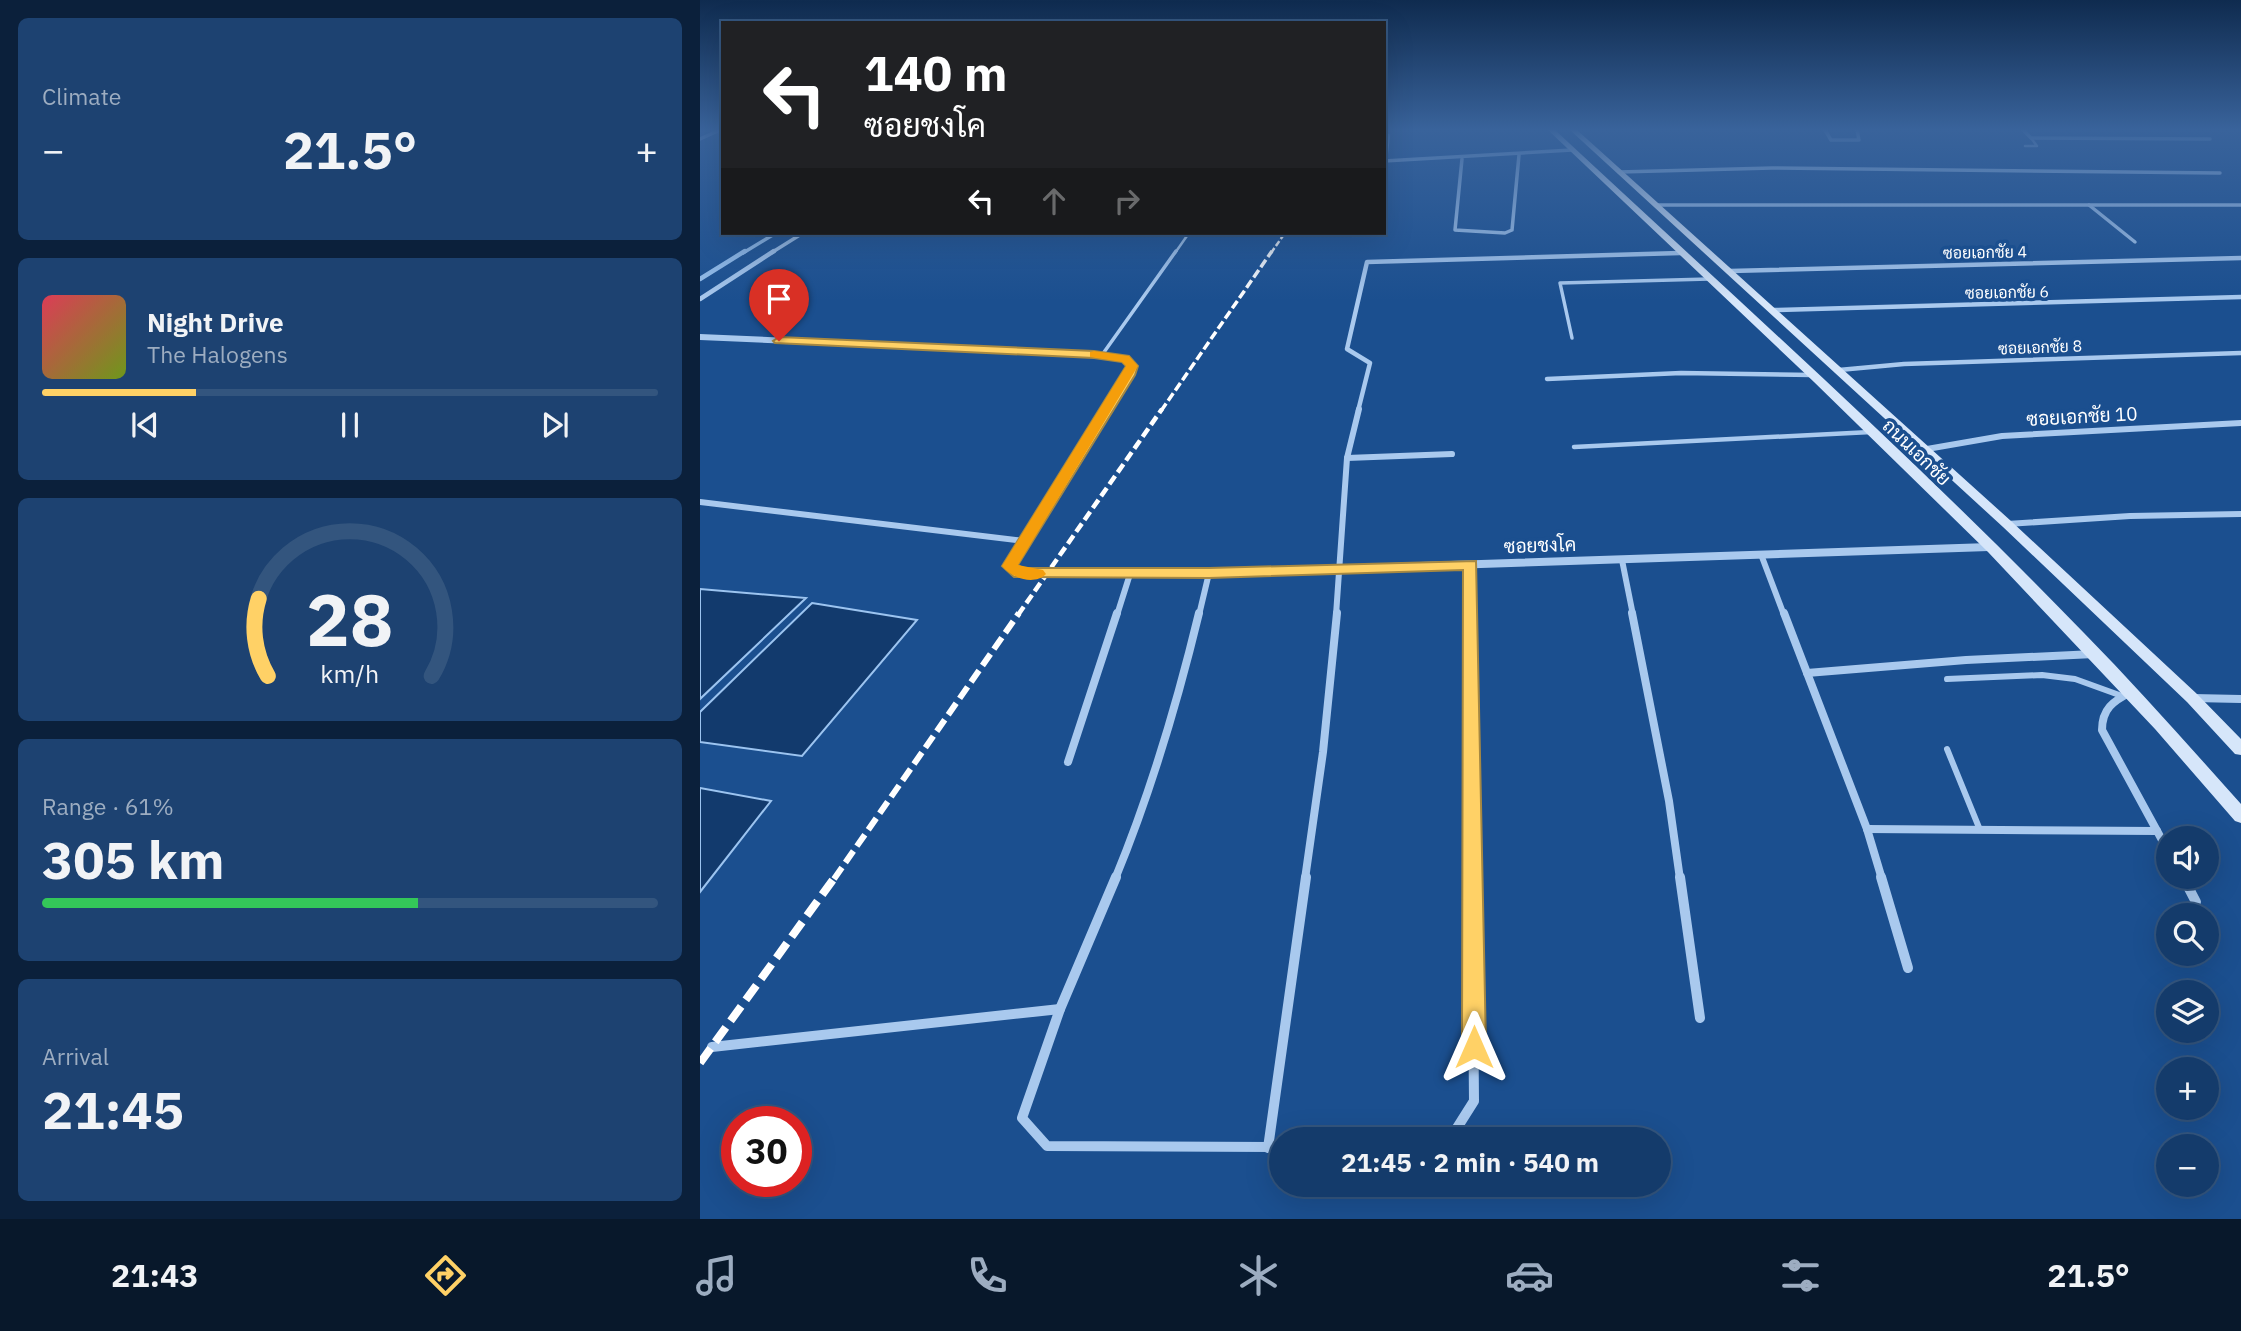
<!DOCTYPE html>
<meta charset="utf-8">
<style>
:root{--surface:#143b6b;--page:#1d4271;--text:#f1f3f6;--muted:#9dadc1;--line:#33557e;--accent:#ffd166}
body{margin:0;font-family:"IBM Plex Sans",Sarabun,sans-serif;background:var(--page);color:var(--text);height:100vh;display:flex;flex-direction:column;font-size:26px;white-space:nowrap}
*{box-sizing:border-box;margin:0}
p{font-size:23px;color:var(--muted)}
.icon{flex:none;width:38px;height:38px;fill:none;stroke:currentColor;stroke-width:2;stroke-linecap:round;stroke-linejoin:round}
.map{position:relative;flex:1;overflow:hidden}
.drawer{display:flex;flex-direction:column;gap:18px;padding:18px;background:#0b203b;width:700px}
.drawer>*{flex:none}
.hud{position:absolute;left:21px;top:21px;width:665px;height:214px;border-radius:0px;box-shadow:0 7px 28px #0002,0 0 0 2px var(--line);background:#202124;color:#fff;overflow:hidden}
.controls{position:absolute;left:1456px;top:826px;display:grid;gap:14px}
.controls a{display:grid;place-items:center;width:63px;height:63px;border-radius:50%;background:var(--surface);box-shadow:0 7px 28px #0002,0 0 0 2px var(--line);font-size:35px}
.speed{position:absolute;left:21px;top:1106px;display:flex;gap:14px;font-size:35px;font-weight:700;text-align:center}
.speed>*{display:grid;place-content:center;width:91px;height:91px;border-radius:50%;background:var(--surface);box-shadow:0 7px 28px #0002,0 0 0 2px var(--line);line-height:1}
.speed .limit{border:10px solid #d22;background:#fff;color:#111}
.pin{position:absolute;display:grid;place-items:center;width:60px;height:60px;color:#fff;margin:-72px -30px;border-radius:50% 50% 50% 0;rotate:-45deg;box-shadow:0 0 7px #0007}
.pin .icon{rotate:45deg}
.me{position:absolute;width:77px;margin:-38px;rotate:0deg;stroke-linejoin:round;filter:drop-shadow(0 0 5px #0008)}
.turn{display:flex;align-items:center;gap:24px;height:147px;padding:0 28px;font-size:32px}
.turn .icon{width:91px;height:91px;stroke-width:2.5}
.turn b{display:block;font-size:49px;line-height:60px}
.lanes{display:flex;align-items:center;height:66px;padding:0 28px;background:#0003;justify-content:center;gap:35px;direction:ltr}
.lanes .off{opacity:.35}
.big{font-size:52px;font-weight:800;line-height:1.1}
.drawer .card{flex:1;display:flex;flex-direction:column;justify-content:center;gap:10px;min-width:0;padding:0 24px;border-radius:10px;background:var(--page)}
.drawer .dial{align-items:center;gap:0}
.dial svg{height:182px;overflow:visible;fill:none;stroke:var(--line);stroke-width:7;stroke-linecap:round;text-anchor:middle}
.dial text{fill:var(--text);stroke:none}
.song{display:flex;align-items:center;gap:21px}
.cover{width:84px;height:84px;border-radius:10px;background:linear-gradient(135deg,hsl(350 70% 55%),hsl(80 70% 35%))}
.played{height:7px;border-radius:4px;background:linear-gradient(90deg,var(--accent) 25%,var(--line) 25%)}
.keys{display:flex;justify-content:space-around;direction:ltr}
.heat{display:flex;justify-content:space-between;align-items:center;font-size:38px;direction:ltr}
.charge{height:10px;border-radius:5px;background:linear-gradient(90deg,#34c759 61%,var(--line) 0)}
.trip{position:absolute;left:569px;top:1127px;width:402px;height:70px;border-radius:35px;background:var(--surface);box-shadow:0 7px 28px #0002,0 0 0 2px var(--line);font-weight:800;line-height:70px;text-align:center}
.tab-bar{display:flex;height:112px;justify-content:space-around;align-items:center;background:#08182b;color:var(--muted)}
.tab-bar .icon{width:49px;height:49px}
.tab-bar .on{color:var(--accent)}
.tab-bar b{font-size:32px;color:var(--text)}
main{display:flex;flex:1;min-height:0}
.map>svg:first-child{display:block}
.water{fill:#123a6d;stroke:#9cc4f0;stroke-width:2}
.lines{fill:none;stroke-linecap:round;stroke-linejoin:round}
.stream-far1{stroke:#9cc4f0;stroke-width:3.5}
.stream{stroke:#9cc4f0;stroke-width:4.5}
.service-far3{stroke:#a9c9ee;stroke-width:2.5}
.service-far2{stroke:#a9c9ee;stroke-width:3.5}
.service-far1{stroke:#a9c9ee;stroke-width:4.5}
.service{stroke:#a9c9ee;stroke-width:6}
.minor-far4{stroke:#a9c9ee;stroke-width:3.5}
.minor-far3{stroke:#a9c9ee;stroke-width:4.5}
.minor-far2{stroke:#a9c9ee;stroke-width:6}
.minor-far1{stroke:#a9c9ee;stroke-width:8}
.minor{stroke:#a9c9ee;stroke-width:10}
.tertiary{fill:#a9c9ee;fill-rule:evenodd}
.secondary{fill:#d6e6fa;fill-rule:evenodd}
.rail-far4{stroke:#fff;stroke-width:2.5;stroke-dasharray:6 2.5;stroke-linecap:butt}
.rail-far3{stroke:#fff;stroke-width:3.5;stroke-dasharray:9 3.5;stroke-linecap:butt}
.rail-far2{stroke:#fff;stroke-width:4.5;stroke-dasharray:10 4.5;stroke-linecap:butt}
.rail-far1{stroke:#fff;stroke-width:6;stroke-dasharray:14 6;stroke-linecap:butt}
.rail{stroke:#fff;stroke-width:8;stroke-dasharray:18 8;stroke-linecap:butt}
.route{fill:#ffd166;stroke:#a68842;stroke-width:2}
.slow{fill:#f59e0b}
.labels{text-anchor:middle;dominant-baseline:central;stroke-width:7;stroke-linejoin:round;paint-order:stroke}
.far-street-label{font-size:16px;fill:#fff;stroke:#1b4f8f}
.street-label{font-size:19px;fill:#fff;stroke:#1b4f8f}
</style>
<main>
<section class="drawer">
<div class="card"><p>Climate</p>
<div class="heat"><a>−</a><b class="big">21.5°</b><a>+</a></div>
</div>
<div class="card">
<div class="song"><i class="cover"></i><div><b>Night Drive</b><p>The Halogens</p></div></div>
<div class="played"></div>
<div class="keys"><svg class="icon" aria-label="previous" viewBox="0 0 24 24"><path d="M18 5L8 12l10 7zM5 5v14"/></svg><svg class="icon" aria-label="pause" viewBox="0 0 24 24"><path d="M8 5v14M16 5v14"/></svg><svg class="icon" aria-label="next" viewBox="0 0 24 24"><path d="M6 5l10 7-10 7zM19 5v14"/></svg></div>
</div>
<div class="card dial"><svg viewBox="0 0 100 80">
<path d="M14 69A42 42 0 1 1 86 69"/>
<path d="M14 69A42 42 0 0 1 10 35" stroke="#ffd166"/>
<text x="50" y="56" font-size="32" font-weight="700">28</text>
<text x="50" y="72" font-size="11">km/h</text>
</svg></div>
<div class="card"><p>Range · 61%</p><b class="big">305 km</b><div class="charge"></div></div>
<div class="card"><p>Arrival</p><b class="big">21:45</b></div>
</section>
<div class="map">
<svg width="1541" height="1219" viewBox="0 0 1541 1219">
<rect width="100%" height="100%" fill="#1b4f8f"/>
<!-- water -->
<g class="water">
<polygon points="0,589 106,598 0,699"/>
<polygon points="112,603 217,620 102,756 0,742 0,712"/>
<polygon points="0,788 71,801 0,892"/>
</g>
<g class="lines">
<!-- stream-far1 -->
<polyline class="stream-far1" points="43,253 76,233"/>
<!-- stream -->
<polyline class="stream" points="0,279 45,251"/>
<!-- service-far3 -->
<g class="service-far3">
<polyline points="1325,146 1337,146 1331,138"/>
<polyline points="686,160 689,135"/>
<polyline points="475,253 489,233"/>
</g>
<!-- service-far2 -->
<g class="service-far2">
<polyline points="872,338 860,283 1009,279"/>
<polyline points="402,355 476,251"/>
</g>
<!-- service-far1 -->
<polyline class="service-far1" points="874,447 1171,432"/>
<!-- service -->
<g class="service">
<polyline points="1247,679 1342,675 1375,679 1422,696"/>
<polyline points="1247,749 1280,830"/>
</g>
<!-- minor-far4 -->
<g class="minor-far4">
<polyline points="1125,130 1131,140 1159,140 1157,130"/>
<polyline points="1323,130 1331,138 1510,139"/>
<polyline points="0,139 20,130"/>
<polyline points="762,159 755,230 805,233 812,230 819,155"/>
<polyline points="684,161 872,150"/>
<polyline points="919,172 1072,168 1520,173"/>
<polyline points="957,205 1541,205"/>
<polyline points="1389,205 1435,242"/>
<polyline points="71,253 103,233"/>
<polyline points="972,253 980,253"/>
</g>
<!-- minor-far3 -->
<g class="minor-far3">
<polyline points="1030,271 1541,258"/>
<polyline points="0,299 74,251"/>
<polyline points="1074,310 1541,297"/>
<polyline points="1139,370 1204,364 1541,353"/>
<polyline points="847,379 981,373 1112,375"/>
<polyline points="658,411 670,363 647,349 667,262 980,253"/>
</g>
<!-- minor-far2 -->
<g class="minor-far2">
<polyline points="1227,449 1302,436 1541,423"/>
<polyline points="647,458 752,454"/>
<polyline points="0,502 325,541"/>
<polyline points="1307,524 1430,516 1541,514"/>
<polyline points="1062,557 1084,615"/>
<polyline points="922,560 933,615"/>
<polyline points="770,564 770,615"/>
<polyline points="417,615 430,574"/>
<polyline points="499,615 509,573"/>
<polyline points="636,615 647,458 659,409"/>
</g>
<!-- minor-far1 -->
<g class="minor-far1">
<polyline points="770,613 772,879"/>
<polyline points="932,613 969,801 980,879"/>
<polyline points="1084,613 1167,829 1182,879"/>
<polyline points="1107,673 1266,660 1394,654"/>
<path d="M1431 692C1413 701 1402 709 1402 730L1468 851"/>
<polyline points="1493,698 1541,699"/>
<polyline points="368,762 417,613"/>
<polyline points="1167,829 1457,831"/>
<path d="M415 879C451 792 477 704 499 613"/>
<polyline points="605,879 623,752 637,613"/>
</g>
<!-- minor -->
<g class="minor">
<polyline points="416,877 360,1009 322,1118 347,1146 581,1147"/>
<polyline points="980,877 1000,1018"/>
<polyline points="1181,877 1208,968"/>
<polyline points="1483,877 1496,902"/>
<polyline points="12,1047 360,1009"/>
<polyline points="750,1139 774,1101 772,877"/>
<polyline points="568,1148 606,877"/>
</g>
<!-- tertiary -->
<polygon class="tertiary" points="0,334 394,351 428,356 436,366 434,375 316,565 323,569 509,569 1289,543 1295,547 1289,551 509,577 320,577 304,566 424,375 427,366 422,360 394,357 0,340"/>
<!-- secondary -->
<g class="secondary">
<path d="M848 130H855C1033 296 1215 458 1384 633 1438 688 1489 746 1541 804V823L1535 821 1455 729 1288 552 1114 382Z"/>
<polygon points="870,130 877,130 1311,521 1497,694 1541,739 1541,755 1535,754 1487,702 1303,527"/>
</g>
<!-- rail-far4 -->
<polyline class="rail-far4" points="571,253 585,233"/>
<!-- rail-far3 -->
<polyline class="rail-far3" points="461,411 572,251"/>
<!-- rail-far2 -->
<polyline class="rail-far2" points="318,615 462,409"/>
<!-- rail-far1 -->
<polyline class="rail-far1" points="134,879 319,613"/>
<!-- rail -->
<polyline class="rail" points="0,1063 135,877"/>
</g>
<!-- sky -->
<linearGradient id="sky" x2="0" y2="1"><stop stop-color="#0f2b4f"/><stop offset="0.43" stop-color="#39639b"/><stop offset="1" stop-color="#39639b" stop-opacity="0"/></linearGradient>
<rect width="1541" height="301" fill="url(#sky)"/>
<!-- route -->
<polygon class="route" points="79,337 394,351 429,356 438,366 435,375 318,565 323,568 509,568 776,561 786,1047 782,1056 774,1059 765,1056 762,1047 763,570 509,578 314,577 302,566 426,366 422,362 394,358 75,343 73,341"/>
<!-- slow -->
<path class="slow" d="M394 351 429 356 438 366 318 565 343 570 346 574C334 586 312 578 302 566L426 366 422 362 390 357V352Z"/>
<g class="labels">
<!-- far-street labels -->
<g class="far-street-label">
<text transform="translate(1285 252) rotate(-1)">ซอยเอกชัย 4</text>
<text transform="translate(1307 292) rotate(-1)">ซอยเอกชัย 6</text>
<text transform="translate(1340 347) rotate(-2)">ซอยเอกชัย 8</text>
</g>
<!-- street labels -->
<g class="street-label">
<text transform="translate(1382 416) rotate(-3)">ซอยเอกชัย 10</text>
<text transform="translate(1217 452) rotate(44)">ถนนเอกชัย</text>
<text transform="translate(840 545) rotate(-2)">ซอยชงโค</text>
</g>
</g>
</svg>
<div class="controls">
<a><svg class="icon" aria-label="sound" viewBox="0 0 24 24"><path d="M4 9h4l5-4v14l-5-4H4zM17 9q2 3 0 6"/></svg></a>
<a><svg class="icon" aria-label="search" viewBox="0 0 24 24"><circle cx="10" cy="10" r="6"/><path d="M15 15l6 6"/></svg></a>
<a><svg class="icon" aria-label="layers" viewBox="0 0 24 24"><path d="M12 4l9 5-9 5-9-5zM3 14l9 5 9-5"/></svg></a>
<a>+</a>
<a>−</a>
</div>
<div class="speed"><div class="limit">30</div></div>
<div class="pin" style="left:79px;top:341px;background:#d93025"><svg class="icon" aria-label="arrive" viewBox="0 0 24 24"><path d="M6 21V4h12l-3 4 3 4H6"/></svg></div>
<svg class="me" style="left:774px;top:1047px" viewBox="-20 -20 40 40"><path d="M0-17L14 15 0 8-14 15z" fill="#ffd166" stroke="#fff" stroke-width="4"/></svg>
<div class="trip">21:45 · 2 min · 540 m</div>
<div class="hud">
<div class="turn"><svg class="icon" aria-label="left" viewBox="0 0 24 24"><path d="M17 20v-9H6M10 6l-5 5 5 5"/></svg><div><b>140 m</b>ซอยชงโค</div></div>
<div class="lanes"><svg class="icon" aria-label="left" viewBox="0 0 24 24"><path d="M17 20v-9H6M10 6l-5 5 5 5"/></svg><svg class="icon off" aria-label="ahead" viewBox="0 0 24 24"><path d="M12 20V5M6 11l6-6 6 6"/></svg><svg class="icon off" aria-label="right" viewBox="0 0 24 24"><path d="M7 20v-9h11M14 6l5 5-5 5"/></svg></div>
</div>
</div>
</main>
<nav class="tab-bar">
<b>21:43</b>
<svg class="icon on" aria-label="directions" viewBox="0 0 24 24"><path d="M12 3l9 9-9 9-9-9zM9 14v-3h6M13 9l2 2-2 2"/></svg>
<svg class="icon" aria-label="music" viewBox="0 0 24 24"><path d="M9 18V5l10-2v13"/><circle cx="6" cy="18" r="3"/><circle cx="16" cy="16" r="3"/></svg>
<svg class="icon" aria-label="phone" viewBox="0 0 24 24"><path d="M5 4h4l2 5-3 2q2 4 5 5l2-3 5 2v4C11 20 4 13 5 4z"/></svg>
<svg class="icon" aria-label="climate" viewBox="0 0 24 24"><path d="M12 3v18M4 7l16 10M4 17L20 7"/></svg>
<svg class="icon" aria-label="car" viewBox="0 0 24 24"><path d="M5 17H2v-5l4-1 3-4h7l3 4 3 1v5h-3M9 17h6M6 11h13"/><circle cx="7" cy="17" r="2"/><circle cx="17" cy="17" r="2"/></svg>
<svg class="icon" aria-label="filters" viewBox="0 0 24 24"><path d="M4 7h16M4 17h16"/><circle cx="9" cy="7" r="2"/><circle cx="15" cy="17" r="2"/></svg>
<b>21.5°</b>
</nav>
